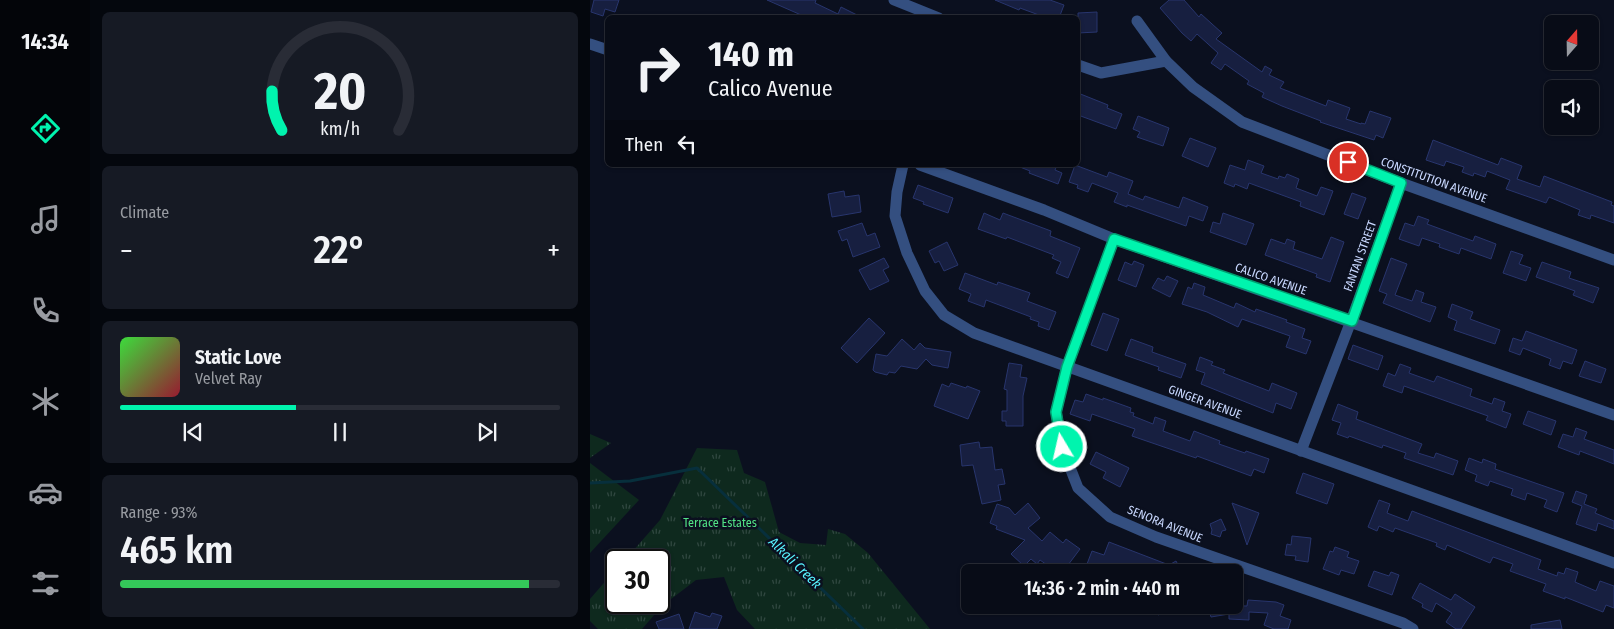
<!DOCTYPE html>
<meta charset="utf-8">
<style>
:root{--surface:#080c17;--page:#161a24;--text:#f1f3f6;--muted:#989ba1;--line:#292c36;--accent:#00f4ae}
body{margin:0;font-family:"Fira Sans Condensed",sans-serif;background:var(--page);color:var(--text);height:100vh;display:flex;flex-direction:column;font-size:19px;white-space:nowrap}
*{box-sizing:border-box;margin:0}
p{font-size:16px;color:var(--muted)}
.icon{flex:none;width:28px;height:28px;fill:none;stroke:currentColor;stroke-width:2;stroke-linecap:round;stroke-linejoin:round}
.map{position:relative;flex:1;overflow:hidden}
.sheet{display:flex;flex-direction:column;gap:12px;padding:12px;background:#04070d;width:500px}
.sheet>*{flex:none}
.banner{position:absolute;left:15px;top:15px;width:475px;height:152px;border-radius:8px;box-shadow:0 1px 4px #0004,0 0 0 1px var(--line);background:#080c17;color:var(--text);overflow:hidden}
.needle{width:32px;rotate:20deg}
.controls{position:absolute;left:954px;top:15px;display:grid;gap:10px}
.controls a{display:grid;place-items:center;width:55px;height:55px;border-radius:8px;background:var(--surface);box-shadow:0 1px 4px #0004,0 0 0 1px var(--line);font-size:25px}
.speed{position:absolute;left:15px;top:549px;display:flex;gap:10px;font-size:25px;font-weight:700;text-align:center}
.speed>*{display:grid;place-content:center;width:65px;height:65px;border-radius:50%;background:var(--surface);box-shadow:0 1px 4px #0004,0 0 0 1px var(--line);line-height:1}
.speed .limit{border:2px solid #111;border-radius:8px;background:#fff;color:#111}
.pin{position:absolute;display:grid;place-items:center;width:42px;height:42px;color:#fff;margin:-21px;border:2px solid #fff;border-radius:50%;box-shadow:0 1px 5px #0007}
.me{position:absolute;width:55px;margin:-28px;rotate:351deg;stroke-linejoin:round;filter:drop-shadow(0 0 4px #0008)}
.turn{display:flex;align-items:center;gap:18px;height:105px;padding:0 20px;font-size:22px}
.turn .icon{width:65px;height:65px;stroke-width:2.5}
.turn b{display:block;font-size:35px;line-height:42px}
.then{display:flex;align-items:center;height:48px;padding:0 20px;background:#0003;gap:10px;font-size:19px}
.big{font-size:38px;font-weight:600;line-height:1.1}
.sheet .widget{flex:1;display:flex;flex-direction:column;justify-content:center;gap:8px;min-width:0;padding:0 18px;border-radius:8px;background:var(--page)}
.sheet .dial{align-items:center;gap:0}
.dial svg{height:130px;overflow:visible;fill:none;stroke:var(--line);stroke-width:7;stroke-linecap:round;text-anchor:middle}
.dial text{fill:var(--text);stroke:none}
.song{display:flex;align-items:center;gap:15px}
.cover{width:60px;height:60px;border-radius:8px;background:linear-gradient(135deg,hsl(120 70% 55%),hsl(350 70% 35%))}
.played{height:5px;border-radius:2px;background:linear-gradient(90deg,var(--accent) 40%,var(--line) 40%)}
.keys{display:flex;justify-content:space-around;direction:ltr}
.heat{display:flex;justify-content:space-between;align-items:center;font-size:28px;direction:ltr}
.charge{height:8px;border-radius:4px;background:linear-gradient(90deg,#34c759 93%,var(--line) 0)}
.trip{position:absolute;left:371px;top:564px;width:282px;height:50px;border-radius:8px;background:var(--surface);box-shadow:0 1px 4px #0004,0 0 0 1px var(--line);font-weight:600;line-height:50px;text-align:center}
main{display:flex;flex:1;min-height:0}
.tabs{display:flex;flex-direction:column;width:90px;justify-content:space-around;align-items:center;background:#030509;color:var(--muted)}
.tabs .icon{width:35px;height:35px}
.tabs .current{color:var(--accent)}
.tabs b{font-size:22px;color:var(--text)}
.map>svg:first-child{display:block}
.park{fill:url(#park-tufts)}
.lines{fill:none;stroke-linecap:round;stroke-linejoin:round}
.stream{stroke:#072f3c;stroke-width:3}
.building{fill:#171f40;stroke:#28356d}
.minor{stroke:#344f80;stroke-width:11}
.route-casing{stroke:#009f71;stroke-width:12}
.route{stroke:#00f4ae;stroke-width:9}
.labels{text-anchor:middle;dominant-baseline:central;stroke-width:5;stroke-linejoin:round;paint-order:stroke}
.street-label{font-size:12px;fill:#c9d8ff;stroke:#0b101f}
.park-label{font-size:12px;fill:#52e386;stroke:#0b101f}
.water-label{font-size:14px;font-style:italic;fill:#57f3ff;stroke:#0b101f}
</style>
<main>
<nav class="tabs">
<b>14:34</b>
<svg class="icon current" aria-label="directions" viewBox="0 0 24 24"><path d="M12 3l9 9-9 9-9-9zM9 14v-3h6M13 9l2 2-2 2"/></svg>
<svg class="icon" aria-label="music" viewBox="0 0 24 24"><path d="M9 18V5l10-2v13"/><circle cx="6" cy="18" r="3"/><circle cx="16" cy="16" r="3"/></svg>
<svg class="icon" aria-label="phone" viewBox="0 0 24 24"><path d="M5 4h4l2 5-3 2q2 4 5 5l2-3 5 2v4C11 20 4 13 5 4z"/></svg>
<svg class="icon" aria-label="climate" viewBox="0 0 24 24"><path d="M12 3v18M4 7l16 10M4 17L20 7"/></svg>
<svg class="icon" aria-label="car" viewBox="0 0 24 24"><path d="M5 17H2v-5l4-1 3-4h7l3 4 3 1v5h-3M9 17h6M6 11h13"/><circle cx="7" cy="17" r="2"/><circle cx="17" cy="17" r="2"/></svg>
<svg class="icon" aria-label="filters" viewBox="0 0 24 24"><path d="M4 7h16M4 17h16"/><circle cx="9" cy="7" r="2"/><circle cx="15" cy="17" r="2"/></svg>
</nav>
<section class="sheet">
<div class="widget dial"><svg viewBox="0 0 100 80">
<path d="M14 69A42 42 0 1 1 86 69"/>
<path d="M14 69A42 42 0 0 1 8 45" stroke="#00f4ae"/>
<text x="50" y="56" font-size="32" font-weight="700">20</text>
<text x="50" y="72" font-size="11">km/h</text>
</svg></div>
<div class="widget"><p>Climate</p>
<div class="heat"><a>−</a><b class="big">22°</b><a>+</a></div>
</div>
<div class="widget">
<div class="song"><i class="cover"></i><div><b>Static Love</b><p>Velvet Ray</p></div></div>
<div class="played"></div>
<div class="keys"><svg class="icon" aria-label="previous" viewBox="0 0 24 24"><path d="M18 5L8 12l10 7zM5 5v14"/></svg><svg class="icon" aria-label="pause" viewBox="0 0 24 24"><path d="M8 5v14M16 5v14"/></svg><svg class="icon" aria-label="next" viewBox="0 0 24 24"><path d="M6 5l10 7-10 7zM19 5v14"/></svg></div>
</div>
<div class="widget"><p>Range · 93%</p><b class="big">465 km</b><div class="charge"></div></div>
</section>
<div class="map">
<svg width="1024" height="629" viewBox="0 0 1024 629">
<defs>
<pattern id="park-tufts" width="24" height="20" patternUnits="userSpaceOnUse" patternTransform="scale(1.25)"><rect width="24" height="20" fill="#0e291e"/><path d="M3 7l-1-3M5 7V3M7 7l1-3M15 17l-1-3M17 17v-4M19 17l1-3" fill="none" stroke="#304740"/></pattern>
</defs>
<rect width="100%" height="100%" fill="#0b101f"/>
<!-- park -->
<g class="park">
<polygon points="0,434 21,443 0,458"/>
<polygon points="107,448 147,450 154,473 175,482 189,532 210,543 236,545 238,529 255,534 278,553 340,629 165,629 147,610 134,577 106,580 72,606 52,629 8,629 0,621 0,599 26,569 26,602 69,602 69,560 35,560 70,520"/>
<polygon points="0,463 49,500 0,553"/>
</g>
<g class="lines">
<!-- stream -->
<polyline class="stream" points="0,483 40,481 107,468 273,629"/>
</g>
<!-- building -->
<g class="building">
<polygon points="4,0 29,0 25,12 15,9 13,16 1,12"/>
<polygon points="177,0 226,0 225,3 248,14 251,7 273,18 218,18"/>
<polygon points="405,0 460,0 474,5 469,18 457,18 430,8 429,10"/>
<polygon points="579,0 594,0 609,17 611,14 632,33 626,39 672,72 675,66 682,70 679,75 694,82 690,88 736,106 738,100 760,108 756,119 771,124 771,123 775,124 780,111 801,118 793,138 786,135 784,140 730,122 731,121 692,106 672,97 674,93 657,84 659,81 635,64 631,70 621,63 628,53 607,34 601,41 592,33 570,8"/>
<polygon points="507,12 507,32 488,33 488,13"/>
<polygon points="488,93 518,105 517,108 532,114 526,129 488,115"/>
<polygon points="548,116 579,128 573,146 547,137 550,132 543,129"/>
<polygon points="600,138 626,148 618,167 592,156"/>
<polygon points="843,140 908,165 911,158 932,166 927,179 944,185 950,187 954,176 1022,202 1021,205 1024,206 1024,223 1001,215 1000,219 988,215 990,210 959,197 956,203 916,189 920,180 897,171 895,177 884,173 883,176 872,172 874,167 856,161 854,166 836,160"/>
<polygon points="658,160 674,166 671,173 688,179 689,176 695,178 697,174 709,179 706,188 727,196 731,187 743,191 734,215 710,206 711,202 659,183 657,189 645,184 644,187 634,183 640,165 655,170"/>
<polygon points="425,165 467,165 465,170 472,173 468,184 439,173 440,171"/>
<polygon points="485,165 517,177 519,172 543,181 538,194 553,200 555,196 589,208 593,197 618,207 613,221 599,216 596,226 537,205 537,207 524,202 528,193 502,183 498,192 487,188 488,185 479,182"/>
<polygon points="328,185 363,198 358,213 333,204 334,202 323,198"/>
<polygon points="254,191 255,197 269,195 271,212 242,217 238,194"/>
<polygon points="762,193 776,198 768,219 754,214"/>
<polygon points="394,213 410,220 413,213 461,231 460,236 490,248 478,278 466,273 471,262 462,258 464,255 417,237 416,239 388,229"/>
<polygon points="633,213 664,224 656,245 620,232 623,222 630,224"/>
<polygon points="828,216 839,220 837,224 883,241 885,236 906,244 901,259 871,248 869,254 849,247 850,244 832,238 829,246 809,239 815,223 824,226"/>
<polygon points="272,223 277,236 285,233 290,247 263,257 257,239 252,241 248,231"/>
<polygon points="741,237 754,242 740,282 726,277 727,274 675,255 681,239 695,244 697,239 705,242 703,249 732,259"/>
<polygon points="357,242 368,265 354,271 349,261 345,263 339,251"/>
<polygon points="921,251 933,255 929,264 941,268 936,281 913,273"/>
<polygon points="294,258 299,267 293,270 299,281 280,290 269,270"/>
<polygon points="801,258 817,264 805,295 822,301 826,290 834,293 831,302 846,307 840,322 793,303 797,294 789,291"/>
<polygon points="544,261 554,265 546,287 528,280 535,262 542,265"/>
<polygon points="952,262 981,272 979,278 1009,288 1003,303 983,295 985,291 946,277"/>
<polygon points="375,273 407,285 408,282 440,293 437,301 466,312 459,330 448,326 449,322 440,319 441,317 396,300 394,307 378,301 381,294 369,289"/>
<polygon points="577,276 588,281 580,297 562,288 568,278 574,281"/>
<polygon points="604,283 615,287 613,295 644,308 646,303 665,312 666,309 697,320 696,322 715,329 712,338 721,341 716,354 696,347 700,336 652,319 648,327 617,312 592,304 598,287 602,289"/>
<polygon points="862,304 883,312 880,319 910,330 905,344 864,330 867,321 858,317"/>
<polygon points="513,313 529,319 517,351 501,345"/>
<polygon points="279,318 295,333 267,363 251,348"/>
<polygon points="936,331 987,350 982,364 973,361 970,369 959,365 961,359 933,348 930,355 919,351 923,338 932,341"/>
<polygon points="312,339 324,350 330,343 335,348 361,352 358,368 342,365 336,359 327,369 311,366 305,373 299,372 297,375 285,372 283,370 286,354 297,356"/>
<polygon points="541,339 563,347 562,352 596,364 591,378 568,370 569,367 535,355"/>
<polygon points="763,345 793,356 788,370 758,359"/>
<polygon points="610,357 623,362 621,365 635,370 633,373 679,391 682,383 707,393 701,409 686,403 683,413 611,384 615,373 606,370"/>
<polygon points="995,361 1016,369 1011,383 989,376"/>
<polygon points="419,363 432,365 430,377 437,378 433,396 433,426 416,426 416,421 412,421 412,411 417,411 417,390 414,389"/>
<polygon points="810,364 821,368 819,373 844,382 847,376 882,389 880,396 902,404 904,398 915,402 912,411 921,414 916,428 896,420 898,416 814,386 812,393 793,386 798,373 805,376"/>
<polygon points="361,383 376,388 377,386 390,391 378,419 344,406 352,384 359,387"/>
<polygon points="496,394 513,400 513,398 541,408 540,412 544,413 543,416 563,424 565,417 576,421 573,431 600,441 604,431 630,441 629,444 655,453 656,451 679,459 674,473 664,469 661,476 607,456 606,458 542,436 545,429 502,414 500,421 480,414 485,400 493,402"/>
<polygon points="748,404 768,412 766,419 832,444 828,453 844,458 846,453 868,461 863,475 814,458 816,453 793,445 792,448 759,436 758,438 747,434 751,423 742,420"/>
<polygon points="938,411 966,421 961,435 933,424"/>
<polygon points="986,428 997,432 994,439 1024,450 1024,464 990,451 989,455 968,447 973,434 983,437"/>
<polygon points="389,442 390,448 402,447 405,470 412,469 415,484 408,485 411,500 392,504 383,465 372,466 370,445"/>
<polygon points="506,452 539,468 530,487 513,478 516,472 500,464"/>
<polygon points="879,458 892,463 893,459 906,464 905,469 974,493 967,512 954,507 957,500 937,493 935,500 921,495 923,489 900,481 898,486 885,481 887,475 875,470"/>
<polygon points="713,473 744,484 737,504 706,493"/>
<polygon points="986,491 997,495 994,504 1007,509 1005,513 1024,521 1024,529 1008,523 1006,531 986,524 992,506 982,502"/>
<polygon points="789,500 800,504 797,513 818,521 822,511 951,560 948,569 967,576 968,572 974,574 976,568 988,572 985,582 1006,591 1010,581 1024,586 1024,608 1016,605 1013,612 975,597 975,599 953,591 956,584 920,571 923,564 903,557 900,563 857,545 855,550 846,546 847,543 805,528 803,532 789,526 787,531 778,527"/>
<polygon points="438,503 450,518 438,528 452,541 460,532 473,543 476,539 490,549 478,565 489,572 467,572 450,560 447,564 441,559 434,566 421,554 435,540 406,529 407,526 400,523 407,504 419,508 425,515"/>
<polygon points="642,503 669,513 657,545 649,521"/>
<polygon points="631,519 636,530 632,531 630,537 621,534 622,530 620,524"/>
<polygon points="702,536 721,538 718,562 705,560 706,556 695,555 697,544 701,545"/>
<polygon points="519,542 579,565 586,561 590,569 596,572 521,572 497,564 502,551 514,555"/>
<polygon points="745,547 759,552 757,557 769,561 764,574 751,570 749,575 733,569 740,551 743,552"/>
<polygon points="784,571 799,576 801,572 809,575 802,595 778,586"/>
<polygon points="830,583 861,600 865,594 885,607 871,629 866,629 856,622 862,613 846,603 842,612 832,607 833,604 822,598"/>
<polygon points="658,600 686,602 694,605 690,616 701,620 698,629 684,629 674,625 678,613 659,612 659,620 639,619 639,614 621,617 620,614 598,605 657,606"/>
<polygon points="564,605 590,605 568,615"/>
<polygon points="105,612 120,617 122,613 132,616 127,629 99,629"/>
<polygon points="89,614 94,629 69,629 66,622"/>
<polygon points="970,620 972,629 941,629 941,625"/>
</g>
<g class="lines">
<!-- minor -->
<g class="minor">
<polyline points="304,0 349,18"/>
<polyline points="547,21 576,61 603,87 652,122 811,183 1024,260"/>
<polyline points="0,44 18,50"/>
<polyline points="488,65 511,73 576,61"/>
<polyline points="313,165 307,192 305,216 317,253 335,291 354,315 384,333 1024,563"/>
<polyline points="330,165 454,210 524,239 1024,415"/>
<polyline points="524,239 477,367 466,412 472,447 488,488 520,517 566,537 813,623 823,629"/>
<polyline points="711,451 761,321 811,183"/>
</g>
</g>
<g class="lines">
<!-- route casing -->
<g class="route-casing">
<polyline id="route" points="472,447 466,412 477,367 524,239 762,321 811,183 758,162"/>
</g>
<!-- route -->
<use href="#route" class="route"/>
</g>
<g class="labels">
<!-- street labels -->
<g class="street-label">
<text transform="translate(844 180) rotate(20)">CONSTITUTION AVENUE</text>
<text transform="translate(770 256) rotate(-70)">FANTAN STREET</text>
<text transform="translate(681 279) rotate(19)">CALICO AVENUE</text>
<text transform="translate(615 402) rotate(20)">GINGER AVENUE</text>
<text transform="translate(575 524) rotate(22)">SENORA AVENUE</text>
</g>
<!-- park labels -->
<g class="park-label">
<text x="130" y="523">Terrace Estates</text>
</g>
<!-- water labels -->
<g class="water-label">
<text transform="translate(205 563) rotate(44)">Alkali Creek</text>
</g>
</g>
</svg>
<div class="controls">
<a><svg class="needle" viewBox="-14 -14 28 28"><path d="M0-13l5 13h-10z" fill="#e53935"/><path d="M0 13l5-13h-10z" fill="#989ba1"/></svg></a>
<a><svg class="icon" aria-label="sound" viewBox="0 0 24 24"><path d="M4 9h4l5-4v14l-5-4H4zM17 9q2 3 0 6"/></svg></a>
</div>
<div class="speed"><div class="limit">30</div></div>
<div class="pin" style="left:758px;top:162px;background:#d93025"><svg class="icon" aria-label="arrive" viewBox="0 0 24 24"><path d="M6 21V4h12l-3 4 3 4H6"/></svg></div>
<svg class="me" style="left:472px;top:447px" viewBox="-20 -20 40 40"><circle r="17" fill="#00f4ae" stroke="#fff" stroke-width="3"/><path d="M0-11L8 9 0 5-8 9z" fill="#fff"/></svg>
<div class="trip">14:36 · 2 min · 440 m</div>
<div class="banner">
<div class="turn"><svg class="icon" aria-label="right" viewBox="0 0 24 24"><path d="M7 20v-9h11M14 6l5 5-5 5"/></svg><div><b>140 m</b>Calico Avenue</div></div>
<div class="then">Then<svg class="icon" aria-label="left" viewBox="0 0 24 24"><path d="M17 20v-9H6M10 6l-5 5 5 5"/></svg></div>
</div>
</div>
</main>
